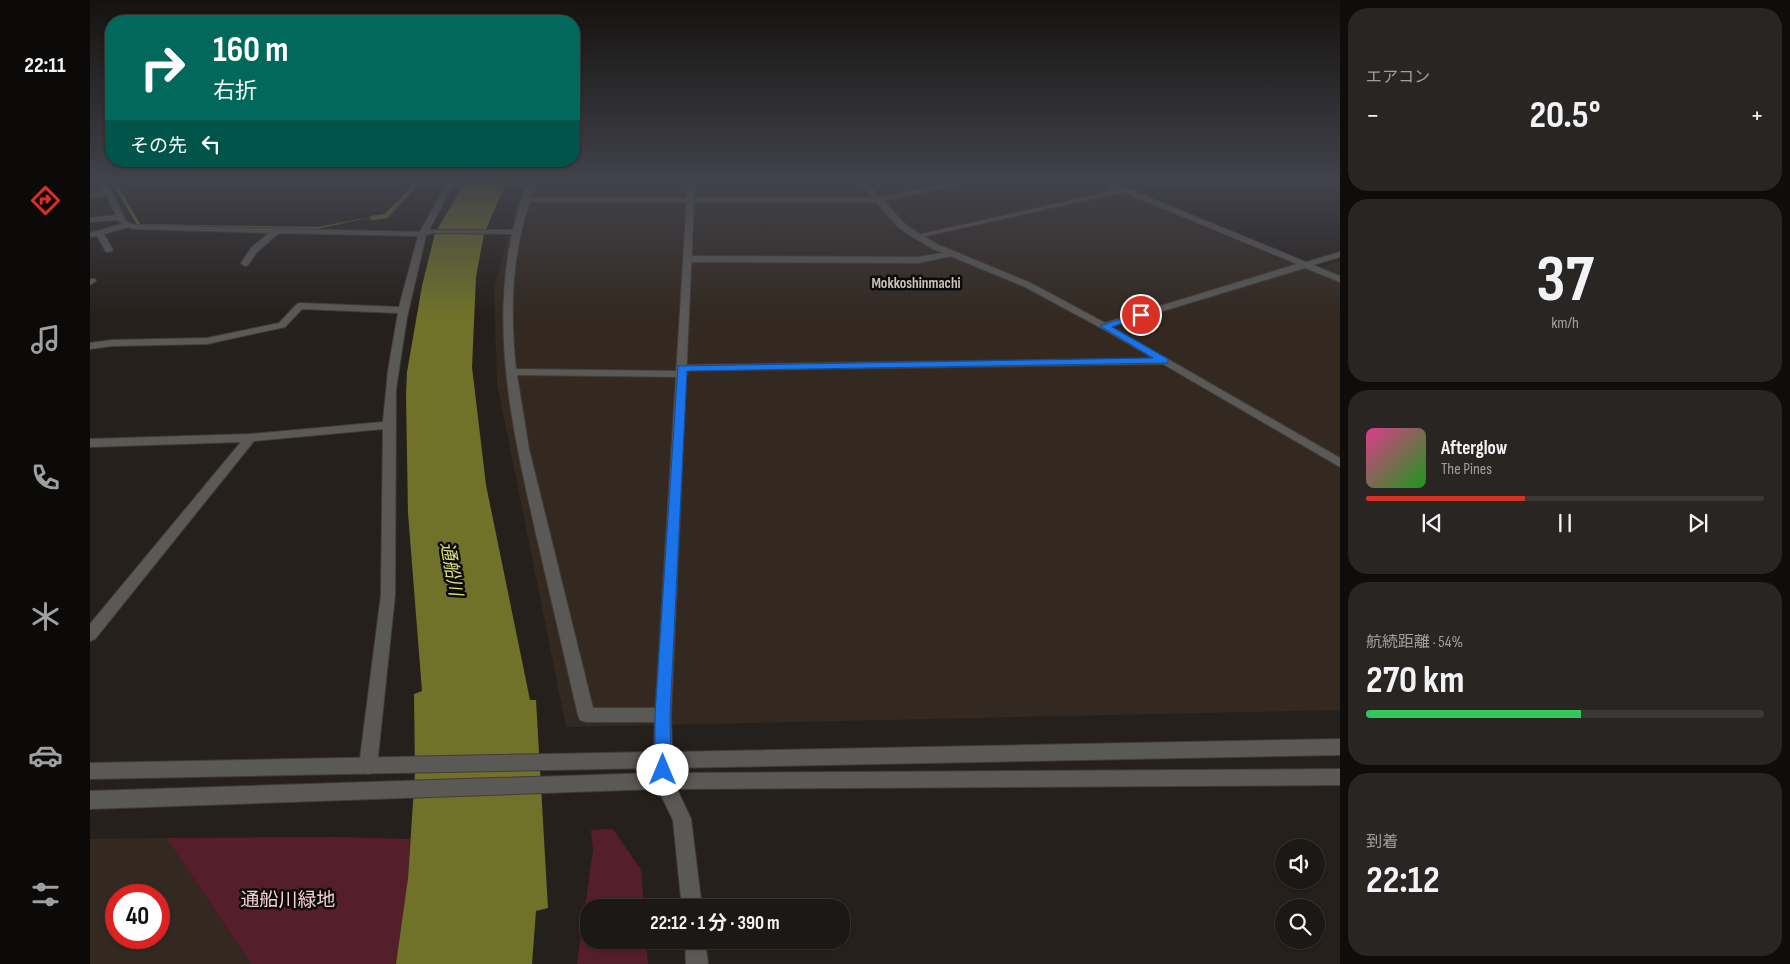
<!DOCTYPE html>
<html lang="ja">
<meta charset="utf-8">
<style>
:root{--surface:#1c1815;--page:#292522;--text:#f1f3f6;--muted:#a0a0a0;--line:#3a3734;--accent:#d93025}
body{margin:0;font-family:"Sofia Sans Condensed","Noto Sans JP",sans-serif;background:var(--page);color:var(--text);height:100vh;display:flex;flex-direction:column;font-size:19px;white-space:nowrap}
*{box-sizing:border-box;margin:0}
p{font-size:16px;color:var(--muted)}
.icon{flex:none;width:28px;height:28px;fill:none;stroke:currentColor;stroke-width:2;stroke-linecap:round;stroke-linejoin:round}
.map{position:relative;flex:1;overflow:hidden}
.drawer{display:flex;flex-direction:column;gap:8px;padding:8px;background:#0f0d0c;width:450px}
.drawer>*{flex:none}
.top-card{position:absolute;left:15px;top:15px;width:475px;height:152px;border-radius:20px;box-shadow:0 1px 4px #0004,0 0 0 1px var(--line);background:#00695c;color:#fff;overflow:hidden}
.fabs{position:absolute;left:1185px;top:839px;display:grid;gap:10px}
.fabs a{display:grid;place-items:center;width:50px;height:50px;border-radius:50%;background:var(--surface);box-shadow:0 1px 4px #0004,0 0 0 1px var(--line);font-size:25px}
.speed{position:absolute;left:15px;top:884px;display:flex;gap:10px;font-size:25px;font-weight:700;text-align:center}
.speed>*{display:grid;place-content:center;width:65px;height:65px;border-radius:50%;background:var(--surface);box-shadow:0 1px 4px #0004,0 0 0 1px var(--line);line-height:1}
.speed .limit{border:8px solid #d22;background:#fff;color:#111}
.pin{position:absolute;display:grid;place-items:center;width:42px;height:42px;color:#fff;margin:-21px;border:2px solid #fff;border-radius:50%;box-shadow:0 1px 5px #0007}
.me{position:absolute;width:55px;margin:-28px;rotate:0deg;stroke-linejoin:round;filter:drop-shadow(0 0 4px #0008)}
.turn{display:flex;align-items:center;gap:18px;height:105px;padding:0 25px;font-size:22px}
.turn .icon{width:65px;height:65px;stroke-width:2.5}
.turn b{display:block;font-size:35px;line-height:42px}
.then{display:flex;align-items:center;height:48px;padding:0 25px;background:#0003;gap:10px;font-size:19px}
.big{font-size:38px;font-weight:700;line-height:1.1}
.drawer .tile{flex:1;display:flex;flex-direction:column;justify-content:center;gap:8px;min-width:0;padding:0 18px;border-radius:20px;background:var(--page)}
.drawer .dial{align-items:center;gap:0}
.dial b{font-size:65px;line-height:1}
.song{display:flex;align-items:center;gap:15px}
.cover{width:60px;height:60px;border-radius:8px;background:linear-gradient(135deg,hsl(330 70% 55%),hsl(120 70% 35%))}
.played{height:5px;border-radius:2px;background:linear-gradient(90deg,var(--accent) 40%,var(--line) 40%)}
.keys{display:flex;justify-content:space-around;direction:ltr}
.heat{display:flex;justify-content:space-between;align-items:center;font-size:28px;direction:ltr}
.charge{height:8px;border-radius:4px;background:linear-gradient(90deg,#34c759 54%,var(--line) 0)}
.trip{position:absolute;left:490px;top:899px;width:270px;height:50px;border-radius:20px;background:var(--surface);box-shadow:0 1px 4px #0004,0 0 0 1px var(--line);font-weight:700;line-height:50px;text-align:center}
main{display:flex;flex:1;min-height:0}
.tabs{display:flex;flex-direction:column;width:90px;justify-content:space-around;align-items:center;background:#0b0a08;color:var(--muted)}
.tabs .icon{width:35px;height:35px}
.tabs .selected{color:var(--accent)}
.tabs b{font-size:22px;color:var(--text)}
.map>svg:first-child{display:block}
.built{fill:#332921;fill-rule:evenodd}
.green{fill:#541e2b}
.water{fill:#70722a}
.lines{fill:none;stroke-linecap:round;stroke-linejoin:round}
.stream{stroke:#70722a;stroke-width:4.5}
.minor-casing{stroke:#423c39;stroke-width:2}
.tertiary-casing{stroke:#423c39;stroke-width:2}
.minor{fill:#5b5956;fill-rule:evenodd}
.tertiary{fill:#5b5956;fill-rule:evenodd}
.route{fill:#1a73e8;stroke:#114b97}
.labels{text-anchor:middle;dominant-baseline:central;stroke-width:5;stroke-linejoin:round;paint-order:stroke}
.far-neighbourhood-label{font-size:15px;font-weight:bold;fill:#c7c0bb;stroke:#0d0b09}
.water-label{font-size:18px;font-style:italic;fill:#dde17c;stroke:#0d0b09}
.near-park-label{font-size:19px;fill:#f8ccd3;stroke:#0d0b09}
</style>
<main>
<nav class="tabs">
<b>22:11</b>
<svg class="icon selected" aria-label="directions" viewBox="0 0 24 24"><path d="M12 3l9 9-9 9-9-9zM9 14v-3h6M13 9l2 2-2 2"/></svg>
<svg class="icon" aria-label="music" viewBox="0 0 24 24"><path d="M9 18V5l10-2v13"/><circle cx="6" cy="18" r="3"/><circle cx="16" cy="16" r="3"/></svg>
<svg class="icon" aria-label="phone" viewBox="0 0 24 24"><path d="M5 4h4l2 5-3 2q2 4 5 5l2-3 5 2v4C11 20 4 13 5 4z"/></svg>
<svg class="icon" aria-label="climate" viewBox="0 0 24 24"><path d="M12 3v18M4 7l16 10M4 17L20 7"/></svg>
<svg class="icon" aria-label="car" viewBox="0 0 24 24"><path d="M5 17H2v-5l4-1 3-4h7l3 4 3 1v5h-3M9 17h6M6 11h13"/><circle cx="7" cy="17" r="2"/><circle cx="17" cy="17" r="2"/></svg>
<svg class="icon" aria-label="filters" viewBox="0 0 24 24"><path d="M4 7h16M4 17h16"/><circle cx="9" cy="7" r="2"/><circle cx="15" cy="17" r="2"/></svg>
</nav>
<div class="map">
<svg width="1250" height="964" viewBox="0 0 1250 964">
<rect width="100%" height="100%" fill="#26201c"/>
<!-- built -->
<g class="built">
<polygon points="439,181 1004,181 1220,271 1250,261 1250,710 476,727 407,383 404,290 426,205"/>
<path d="M76 838 161 964H0V839ZM26 895H69V938H26Z"/>
</g>
<!-- green -->
<g class="green">
<polygon points="523,829 551,870 554,907 499,908 499,940 556,940 558,964 487,964 503,850 501,830"/>
<polygon points="246,837 320,839 318,878 306,964 161,964 76,838"/>
</g>
<!-- water -->
<g class="water">
<polygon points="21,181 25,181 50,224 227,227 292,215 226,229 47,225"/>
<polygon points="376,181 417,181 394,234 386,277 382,367 396,485 440,700 446,700 458,908 446,911 442,964 306,964 318,878 325,772 324,694 332,691 318,513 316,395 317,372 332,286 345,233"/>
</g>
<g class="lines">
<!-- stream -->
<polyline class="stream" points="282,218 296,216 329,181"/>
<!-- minor casing -->
<g class="minor-casing">
<g id="minor">
<path d="M9 181H16L36 221 44 225 330 232 358 181H365L339 230H423L431 200 441 181H448L441 198H788L871 181H886L788 202H440C421 256 420 312 426 369L590 371 586 368 591 365 1075 358 1080 361 1075 364 594 371 598 374 593 377 427 375 439 449 503 708H573L579 710 581 715 579 720 573 722H496L490 720 488 715C474 655 460 594 446 534 424 436 400 334 422 234L343 233 336 235 317 317 306 389 305 595 287 766 284 772 278 774 272 772 269 766 291 595 293 429 164 441 5 639 0 641V624L151 442 0 447V439L160 434 293 422 298 371 308 313 212 309 195 327 117 344 22 346 0 349V343L22 340 117 338 189 323 207 304 210 303 309 307 328 236 189 233 167 252 158 265 155 266 151 263 161 248 179 233 43 229 38 227 14 234 23 250 19 252H16L7 236 0 237V233L32 224 28 220 0 222V218L26 215 16 195 0 198V194L14 191Z"/>
<polygon points="1009,181 1019,181 1216,262 1250,252 1250,257 1223,265 1250,276 1250,282 1215,268 1014,329 1011,328 1011,324 1207,264 1033,192 827,238 823,236 1026,190"/>
<polygon points="864,251 868,253 867,255 828,263 597,262 593,259 597,256 828,257"/>
<polygon points="0,279 5,279 6,281 0,285"/>
</g>
</g>
<!-- tertiary casing -->
<g class="tertiary-casing">
<g id="tertiary">
<polygon points="598,181 605,181 581,715 582,752 1250,739 1250,755 582,768 582,773 1250,769 1250,785 587,789 601,819 612,908 592,908 583,820 568,789 0,809 0,791 564,773 564,768 0,779 0,763 564,752 565,715"/>
<polygon points="768,181 775,181 815,224 830,234 849,245 941,283 1017,324 1250,458 1250,467 1011,328 935,287 843,249 824,238 809,228"/>
<polygon points="595,940 615,940 618,964 596,964"/>
</g>
</g>
<!-- minor -->
<use href="#minor" class="minor"/>
<!-- tertiary -->
<use href="#tertiary" class="tertiary"/>
</g>
<!-- sky -->
<linearGradient id="sky" x2="0" y2="1"><stop stop-color="#15120f"/><stop offset="0.57" stop-color="#41424b"/><stop offset="1" stop-color="#41424b" stop-opacity="0"/></linearGradient>
<rect width="1250" height="316" fill="url(#sky)"/>
<!-- route -->
<polygon class="route" points="1048,313 1055,315 1022,327 1078,359 1078,363 597,371 580,715 581,770 578,775 573,777 567,775 565,770 565,715 588,366 1063,358 1010,326"/>
<g class="labels">
<!-- far-neighbourhood labels -->
<g class="far-neighbourhood-label">
<text x="826" y="283">Mokkoshinmachi</text>
</g>
<!-- water labels -->
<g class="water-label">
<text transform="translate(361 569) rotate(80)">通船川</text>
</g>
<!-- near-park labels -->
<g class="near-park-label">
<text x="198" y="900">通船川緑地</text>
</g>
</g>
</svg>
<div class="fabs">
<a><svg class="icon" aria-label="sound" viewBox="0 0 24 24"><path d="M4 9h4l5-4v14l-5-4H4zM17 9q2 3 0 6"/></svg></a>
<a><svg class="icon" aria-label="search" viewBox="0 0 24 24"><circle cx="10" cy="10" r="6"/><path d="M15 15l6 6"/></svg></a>
</div>
<div class="speed"><div class="limit">40</div></div>
<div class="pin" style="left:1051px;top:315px;background:#d93025"><svg class="icon" aria-label="arrive" viewBox="0 0 24 24"><path d="M6 21V4h12l-3 4 3 4H6"/></svg></div>
<svg class="me" style="left:573px;top:770px" viewBox="-20 -20 40 40"><circle r="19" fill="#fff"/><path d="M0-13L10 11 0 6-10 11z" fill="#1a73e8"/></svg>
<div class="trip">22:12 · 1 分 · 390 m</div>
<div class="top-card">
<div class="turn"><svg class="icon" aria-label="right" viewBox="0 0 24 24"><path d="M7 20v-9h11M14 6l5 5-5 5"/></svg><div><b>160 m</b>右折</div></div>
<div class="then">その先<svg class="icon" aria-label="left" viewBox="0 0 24 24"><path d="M17 20v-9H6M10 6l-5 5 5 5"/></svg></div>
</div>
</div>
<section class="drawer">
<div class="tile"><p>エアコン</p>
<div class="heat"><a>−</a><b class="big">20.5°</b><a>+</a></div>
</div>
<div class="tile dial"><b>37</b><p>km/h</p></div>
<div class="tile">
<div class="song"><i class="cover"></i><div><b>Afterglow</b><p>The Pines</p></div></div>
<div class="played"></div>
<div class="keys"><svg class="icon" aria-label="previous" viewBox="0 0 24 24"><path d="M18 5L8 12l10 7zM5 5v14"/></svg><svg class="icon" aria-label="pause" viewBox="0 0 24 24"><path d="M8 5v14M16 5v14"/></svg><svg class="icon" aria-label="next" viewBox="0 0 24 24"><path d="M6 5l10 7-10 7zM19 5v14"/></svg></div>
</div>
<div class="tile"><p>航続距離 · 54%</p><b class="big">270 km</b><div class="charge"></div></div>
<div class="tile"><p>到着</p><b class="big">22:12</b></div>
</section>
</main>
